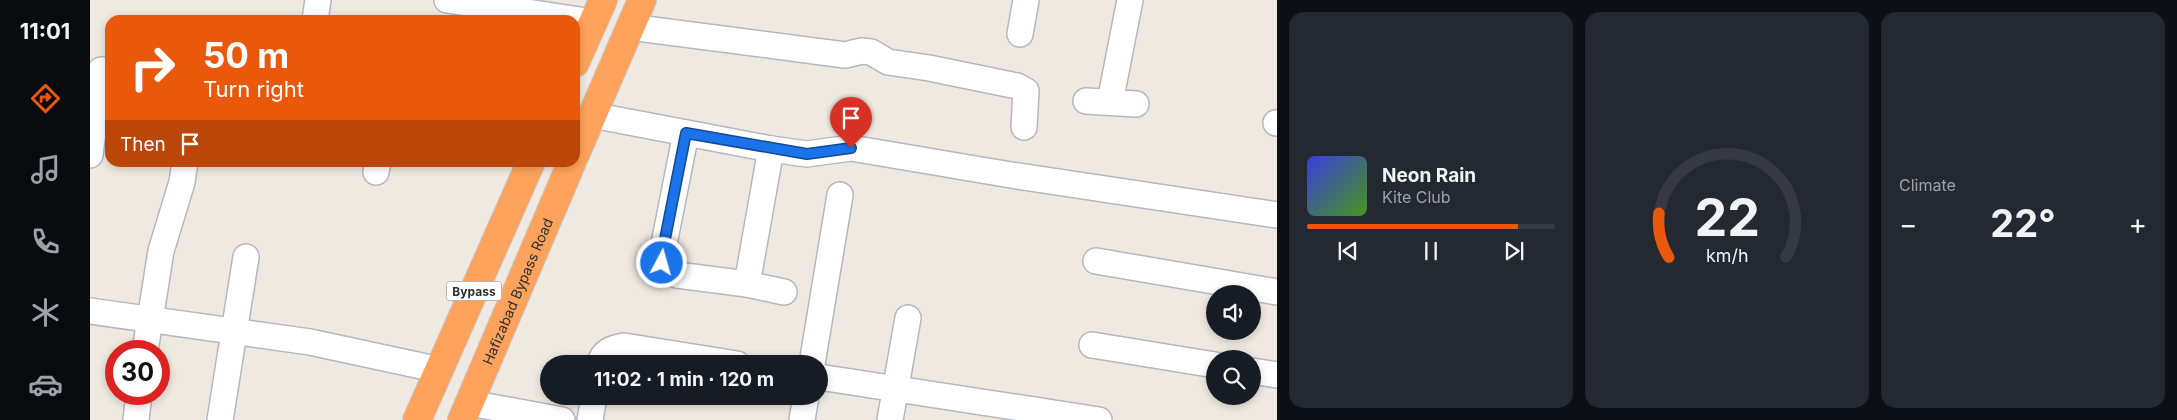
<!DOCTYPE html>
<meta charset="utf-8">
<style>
:root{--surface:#171b24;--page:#242831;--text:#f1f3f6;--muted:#9ea1a6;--line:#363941;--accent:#ea580c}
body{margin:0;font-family:Inter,sans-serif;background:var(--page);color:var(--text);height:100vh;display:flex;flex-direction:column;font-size:19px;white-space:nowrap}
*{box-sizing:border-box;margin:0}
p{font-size:16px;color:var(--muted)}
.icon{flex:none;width:28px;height:28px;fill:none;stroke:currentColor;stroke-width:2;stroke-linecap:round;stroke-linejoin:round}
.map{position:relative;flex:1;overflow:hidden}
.panel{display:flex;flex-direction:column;gap:12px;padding:12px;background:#0d0f14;width:900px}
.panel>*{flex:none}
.hud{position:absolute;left:15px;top:15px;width:475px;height:152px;border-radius:15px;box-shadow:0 2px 8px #0003;background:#ea580c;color:#fff;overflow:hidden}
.buttons{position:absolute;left:1116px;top:285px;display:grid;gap:10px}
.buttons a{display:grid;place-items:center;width:55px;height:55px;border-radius:50%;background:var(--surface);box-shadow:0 2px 8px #0003;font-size:25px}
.speed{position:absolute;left:15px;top:340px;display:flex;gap:10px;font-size:25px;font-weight:700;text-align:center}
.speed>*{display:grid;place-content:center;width:65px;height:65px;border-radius:50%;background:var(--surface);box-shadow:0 2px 8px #0003;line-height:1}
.speed .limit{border:8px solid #d22;background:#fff;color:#111}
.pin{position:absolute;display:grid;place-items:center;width:42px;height:42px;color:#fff;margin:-51px -21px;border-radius:50% 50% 50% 0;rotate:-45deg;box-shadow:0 0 5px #0007}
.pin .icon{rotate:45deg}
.me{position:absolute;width:55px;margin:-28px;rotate:6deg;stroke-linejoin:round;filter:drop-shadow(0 0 4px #0008)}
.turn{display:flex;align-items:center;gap:18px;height:105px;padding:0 15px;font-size:22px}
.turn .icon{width:65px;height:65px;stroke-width:2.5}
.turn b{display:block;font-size:35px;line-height:42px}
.then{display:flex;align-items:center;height:48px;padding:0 15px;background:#0003;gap:10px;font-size:19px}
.big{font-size:38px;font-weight:700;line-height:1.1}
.panel .widget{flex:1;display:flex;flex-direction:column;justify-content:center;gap:8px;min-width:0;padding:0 18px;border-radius:15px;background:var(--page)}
.panel .dial{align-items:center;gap:0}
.dial svg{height:130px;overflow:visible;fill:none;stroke:var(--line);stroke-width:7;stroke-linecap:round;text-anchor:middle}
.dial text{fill:var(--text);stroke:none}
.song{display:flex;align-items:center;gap:15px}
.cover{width:60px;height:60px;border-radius:8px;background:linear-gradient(135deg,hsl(240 70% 55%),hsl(100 70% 35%))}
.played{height:5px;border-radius:2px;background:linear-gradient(90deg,var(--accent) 85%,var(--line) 85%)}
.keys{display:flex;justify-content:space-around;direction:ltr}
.heat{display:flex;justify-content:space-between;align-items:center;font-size:28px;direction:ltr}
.panel .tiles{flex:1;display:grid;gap:12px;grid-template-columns:repeat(3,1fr)}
.trip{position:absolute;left:450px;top:355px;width:288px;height:50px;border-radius:25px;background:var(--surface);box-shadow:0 2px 8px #0003;font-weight:700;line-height:50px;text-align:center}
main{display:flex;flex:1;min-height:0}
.tabs{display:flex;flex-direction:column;width:90px;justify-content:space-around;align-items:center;background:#090b0e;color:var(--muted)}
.tabs .icon{width:35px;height:35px}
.tabs .on{color:var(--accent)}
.tabs b{font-size:22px;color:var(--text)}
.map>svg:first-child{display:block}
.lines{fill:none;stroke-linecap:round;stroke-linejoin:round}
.minor-casing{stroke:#b4b7c1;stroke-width:28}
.highway-casing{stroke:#c9c9c9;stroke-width:30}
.minor{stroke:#fff;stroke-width:25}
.highway{stroke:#ffa35c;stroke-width:28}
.route-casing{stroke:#114b97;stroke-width:12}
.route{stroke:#1a73e8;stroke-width:9}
.labels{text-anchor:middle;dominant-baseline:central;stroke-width:4;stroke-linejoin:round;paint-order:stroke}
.shield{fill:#fff;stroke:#6d6d6d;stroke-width:1}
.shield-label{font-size:12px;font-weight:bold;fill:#2e2e2e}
.street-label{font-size:14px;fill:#2e2e2e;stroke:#fff}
</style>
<main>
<nav class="tabs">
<b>11:01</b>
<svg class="icon on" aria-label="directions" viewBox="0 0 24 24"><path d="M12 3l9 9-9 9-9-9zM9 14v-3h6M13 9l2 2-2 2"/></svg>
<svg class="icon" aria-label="music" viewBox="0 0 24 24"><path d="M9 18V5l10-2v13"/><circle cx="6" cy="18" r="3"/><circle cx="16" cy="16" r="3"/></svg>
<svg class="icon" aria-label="phone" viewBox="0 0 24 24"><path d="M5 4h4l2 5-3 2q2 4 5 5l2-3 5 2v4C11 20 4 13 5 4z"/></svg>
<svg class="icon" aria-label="climate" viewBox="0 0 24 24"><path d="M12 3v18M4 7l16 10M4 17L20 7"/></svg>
<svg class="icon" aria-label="car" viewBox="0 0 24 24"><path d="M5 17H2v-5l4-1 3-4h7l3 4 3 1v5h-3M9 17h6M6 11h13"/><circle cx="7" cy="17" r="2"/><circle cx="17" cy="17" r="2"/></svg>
</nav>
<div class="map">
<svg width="1187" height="420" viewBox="0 0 1187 420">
<rect width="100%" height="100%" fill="#efe9e1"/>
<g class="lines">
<!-- minor casing -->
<g class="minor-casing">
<g id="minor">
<polyline points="357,0 503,22"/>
<polyline points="225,20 228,0"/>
<polyline points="540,27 755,55 772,51 781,52 798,62 839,68 927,86 936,91 934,127"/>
<polyline points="930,34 936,0"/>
<polyline points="996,101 1046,104"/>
<polyline points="1020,102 1040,0"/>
<polyline points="502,115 681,149 717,154 761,148 921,175 1187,215"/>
<polyline points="1186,123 1187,123"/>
<polyline points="596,133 572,254 572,263 587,275 657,284 694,292"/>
<polyline points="0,155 11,70"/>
<polyline points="286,172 288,162"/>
<polyline points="1006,261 1187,292"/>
<polyline points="657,284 681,149"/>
<polyline points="0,311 220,342 350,370"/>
<polyline points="1002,345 1125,365"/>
<polyline points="55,351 71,251 92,182 95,162"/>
<path d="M510 364C512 351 523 348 534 346L647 364"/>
<polyline points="722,364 750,195"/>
<polyline points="1162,371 1187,375"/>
<polyline points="729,377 1009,420"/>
<polyline points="380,403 472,420"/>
<polyline points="46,420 49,394"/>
<polyline points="130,420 156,257"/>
<polyline points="500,420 504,396"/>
<polyline points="712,420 716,396"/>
<polyline points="800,420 818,318"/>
</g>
</g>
<!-- highway casing -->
<g class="highway-casing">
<g id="highway">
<polyline points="485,63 513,0"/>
<polyline points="485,155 552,0"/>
<polyline points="327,420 441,162"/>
<path id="s1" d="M372 420 482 162"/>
</g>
</g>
<!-- minor -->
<use href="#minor" class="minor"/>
<!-- highway -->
<use href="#highway" class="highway"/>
</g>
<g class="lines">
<!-- route casing -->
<g class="route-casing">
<polyline id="route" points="572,263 572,254 596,133 717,154 761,148"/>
</g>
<!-- route -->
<use href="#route" class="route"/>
</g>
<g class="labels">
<!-- shield labels -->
<rect class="shield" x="356.5" y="281.5" width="55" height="19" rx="4"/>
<g class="shield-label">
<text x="384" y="291">Bypass</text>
</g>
<!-- street labels -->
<g class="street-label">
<text stroke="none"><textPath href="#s1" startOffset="140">Hafizabad Bypass Road</textPath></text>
</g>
</g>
</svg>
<div class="buttons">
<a><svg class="icon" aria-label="sound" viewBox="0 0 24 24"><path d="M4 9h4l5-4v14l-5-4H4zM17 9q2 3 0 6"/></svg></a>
<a><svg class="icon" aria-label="search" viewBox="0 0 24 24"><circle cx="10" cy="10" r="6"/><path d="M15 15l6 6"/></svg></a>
</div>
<div class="speed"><div class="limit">30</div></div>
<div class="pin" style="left:761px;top:148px;background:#d93025"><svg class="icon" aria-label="arrive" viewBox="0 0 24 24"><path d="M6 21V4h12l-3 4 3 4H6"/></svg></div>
<svg class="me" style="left:572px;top:263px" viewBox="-20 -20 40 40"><circle r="17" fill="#1a73e8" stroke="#fff" stroke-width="3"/><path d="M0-11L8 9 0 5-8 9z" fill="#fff"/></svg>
<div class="trip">11:02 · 1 min · 120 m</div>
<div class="hud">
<div class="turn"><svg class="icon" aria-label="right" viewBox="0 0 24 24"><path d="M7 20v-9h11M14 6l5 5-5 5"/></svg><div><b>50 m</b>Turn right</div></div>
<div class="then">Then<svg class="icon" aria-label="arrive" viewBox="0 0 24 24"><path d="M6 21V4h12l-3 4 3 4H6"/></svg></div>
</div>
</div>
<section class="panel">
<div class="tiles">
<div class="widget">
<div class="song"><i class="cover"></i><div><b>Neon Rain</b><p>Kite Club</p></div></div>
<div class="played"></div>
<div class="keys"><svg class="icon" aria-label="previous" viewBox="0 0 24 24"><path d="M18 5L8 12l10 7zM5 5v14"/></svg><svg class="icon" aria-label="pause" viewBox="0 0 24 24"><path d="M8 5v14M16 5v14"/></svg><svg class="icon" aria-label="next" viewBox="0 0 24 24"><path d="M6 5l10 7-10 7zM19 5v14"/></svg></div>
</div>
<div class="widget dial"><svg viewBox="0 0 100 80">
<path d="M14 69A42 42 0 1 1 86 69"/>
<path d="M14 69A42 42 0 0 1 8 42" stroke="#ea580c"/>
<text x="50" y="56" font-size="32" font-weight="700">22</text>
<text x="50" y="72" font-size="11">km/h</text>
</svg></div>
<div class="widget"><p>Climate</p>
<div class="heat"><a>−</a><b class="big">22°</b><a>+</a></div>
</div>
</div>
</section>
</main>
